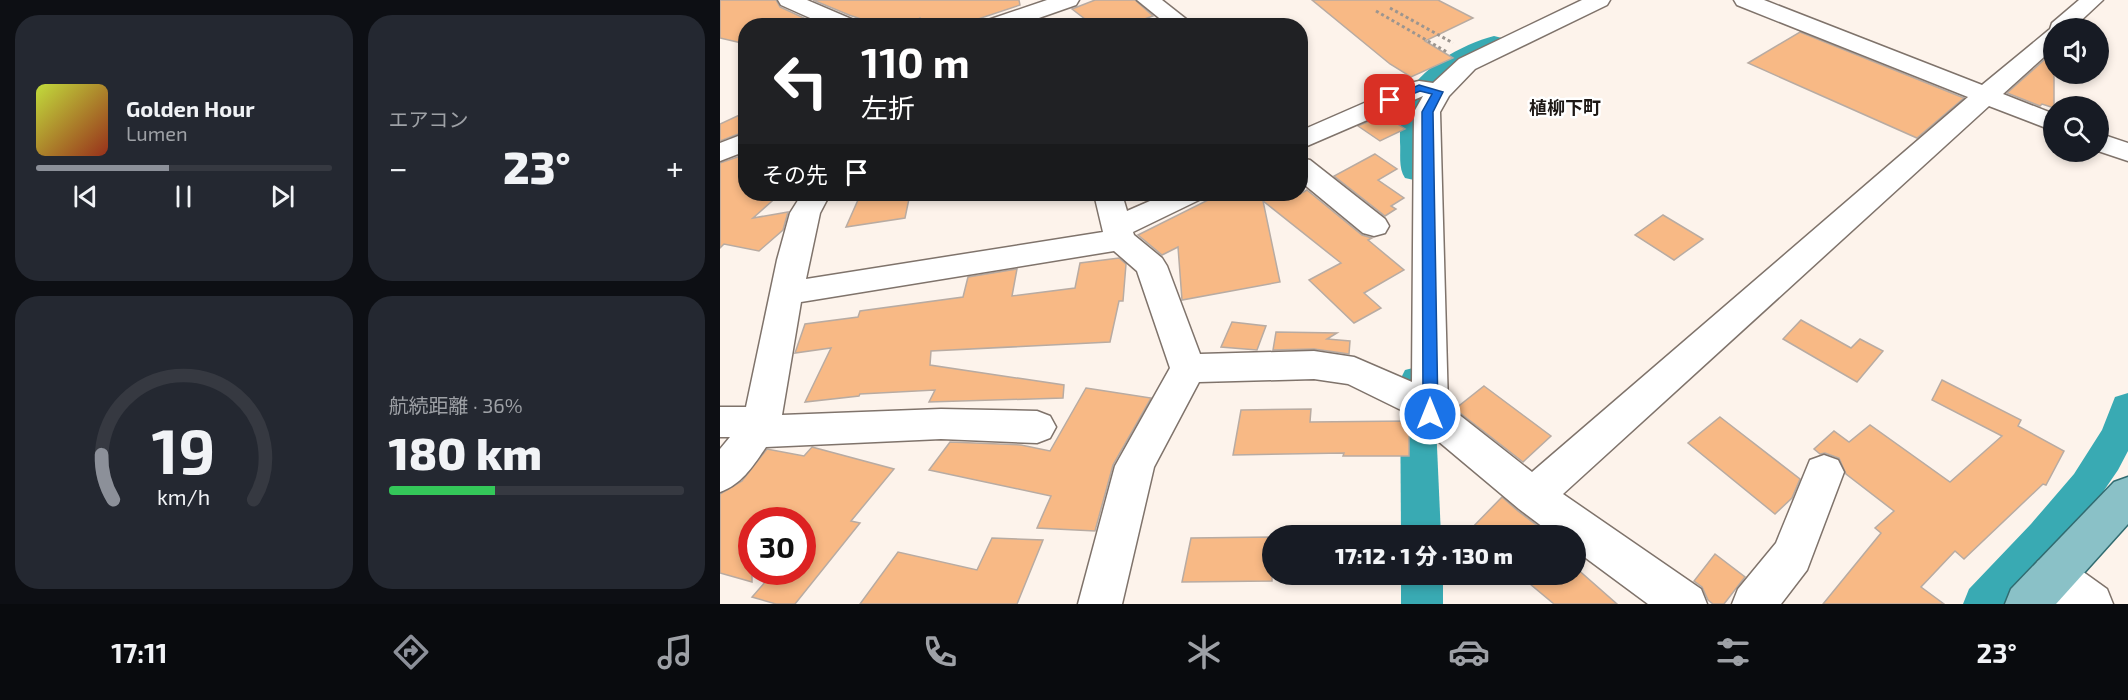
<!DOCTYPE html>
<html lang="ja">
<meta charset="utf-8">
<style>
:root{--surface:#171b24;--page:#242831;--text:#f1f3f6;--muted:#9ea1a6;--line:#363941;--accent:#8c9099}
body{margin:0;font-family:"Exo 2","Noto Sans JP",sans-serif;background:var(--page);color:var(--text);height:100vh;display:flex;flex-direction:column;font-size:22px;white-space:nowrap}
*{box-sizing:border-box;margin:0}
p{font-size:20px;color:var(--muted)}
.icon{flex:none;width:33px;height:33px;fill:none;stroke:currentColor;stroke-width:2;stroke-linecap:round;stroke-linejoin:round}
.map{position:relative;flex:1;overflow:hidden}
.sheet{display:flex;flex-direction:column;gap:15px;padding:15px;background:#0d0f14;width:720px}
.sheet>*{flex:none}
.guide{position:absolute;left:18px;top:18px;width:570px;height:183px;border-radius:24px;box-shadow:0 3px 9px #0003;background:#202124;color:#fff;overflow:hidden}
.buttons{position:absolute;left:1323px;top:18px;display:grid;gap:12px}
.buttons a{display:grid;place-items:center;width:66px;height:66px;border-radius:50%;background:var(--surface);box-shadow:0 3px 9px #0003;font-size:30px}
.speed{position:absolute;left:18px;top:507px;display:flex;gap:12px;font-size:30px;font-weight:700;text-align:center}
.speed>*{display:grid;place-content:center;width:78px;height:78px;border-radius:50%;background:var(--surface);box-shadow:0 3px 9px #0003;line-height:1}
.speed .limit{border:9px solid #d22;background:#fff;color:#111}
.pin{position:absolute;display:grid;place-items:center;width:51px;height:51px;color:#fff;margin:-26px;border-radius:12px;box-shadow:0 3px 9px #0006}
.me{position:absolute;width:66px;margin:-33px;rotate:0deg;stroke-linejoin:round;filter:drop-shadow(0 0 4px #0008)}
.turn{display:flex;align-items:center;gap:21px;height:126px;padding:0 24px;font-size:27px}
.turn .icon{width:78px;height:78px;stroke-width:2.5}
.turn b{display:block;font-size:42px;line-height:51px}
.then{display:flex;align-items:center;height:57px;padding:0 24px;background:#0003;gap:12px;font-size:22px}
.big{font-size:45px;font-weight:800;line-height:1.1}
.sheet .widget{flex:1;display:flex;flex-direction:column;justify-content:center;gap:9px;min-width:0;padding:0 21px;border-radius:24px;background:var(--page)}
.sheet .dial{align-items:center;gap:0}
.dial svg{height:156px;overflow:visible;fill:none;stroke:var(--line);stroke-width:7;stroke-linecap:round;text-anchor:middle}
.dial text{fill:var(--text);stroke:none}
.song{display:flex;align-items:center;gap:18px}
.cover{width:72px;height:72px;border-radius:9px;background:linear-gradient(135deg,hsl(70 70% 55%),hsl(10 70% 35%))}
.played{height:6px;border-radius:3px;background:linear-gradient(90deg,var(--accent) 45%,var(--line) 45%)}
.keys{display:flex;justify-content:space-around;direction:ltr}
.heat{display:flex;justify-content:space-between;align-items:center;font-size:33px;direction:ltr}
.charge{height:9px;border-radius:4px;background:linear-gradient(90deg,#34c759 36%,var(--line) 0)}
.sheet .tiles{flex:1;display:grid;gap:15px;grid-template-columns:repeat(2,1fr)}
.trip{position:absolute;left:542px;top:525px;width:324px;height:60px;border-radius:30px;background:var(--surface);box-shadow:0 3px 9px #0003;font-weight:800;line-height:60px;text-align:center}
.menu{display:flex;height:96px;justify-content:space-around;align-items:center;background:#090b0e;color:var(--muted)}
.menu .icon{width:42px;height:42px}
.menu .current{color:var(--accent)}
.menu b{font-size:27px;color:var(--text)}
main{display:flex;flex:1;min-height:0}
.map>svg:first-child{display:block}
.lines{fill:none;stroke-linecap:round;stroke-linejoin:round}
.canal{fill:#39aab3;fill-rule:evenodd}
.building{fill:#f8b985;stroke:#b8aba2;stroke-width:1.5}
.minor-casing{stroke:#7f736b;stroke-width:3}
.major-casing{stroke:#316b70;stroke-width:3}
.path{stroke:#9c958f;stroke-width:3;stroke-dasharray:3 3;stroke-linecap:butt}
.minor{fill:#fff;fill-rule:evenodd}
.major{fill:#8ac1c7;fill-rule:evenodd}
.route{fill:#1a73e8;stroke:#114b97;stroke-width:1.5}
.labels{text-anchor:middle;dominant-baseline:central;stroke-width:5;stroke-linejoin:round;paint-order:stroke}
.far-quarter-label{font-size:18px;font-weight:bold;fill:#1d1815;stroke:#fff}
</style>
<main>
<section class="sheet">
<div class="tiles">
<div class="widget">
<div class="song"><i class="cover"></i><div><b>Golden Hour</b><p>Lumen</p></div></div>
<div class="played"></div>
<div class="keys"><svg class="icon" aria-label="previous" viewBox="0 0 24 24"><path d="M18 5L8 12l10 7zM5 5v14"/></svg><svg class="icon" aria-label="pause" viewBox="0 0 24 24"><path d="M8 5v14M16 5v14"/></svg><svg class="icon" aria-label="next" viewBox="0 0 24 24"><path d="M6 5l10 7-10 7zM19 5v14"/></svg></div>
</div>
<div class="widget"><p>エアコン</p>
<div class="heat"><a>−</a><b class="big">23°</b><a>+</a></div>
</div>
<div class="widget dial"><svg viewBox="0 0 100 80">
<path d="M14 69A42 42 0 1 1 86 69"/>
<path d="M14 69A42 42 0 0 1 8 46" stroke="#8c9099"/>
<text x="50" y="56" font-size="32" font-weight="700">19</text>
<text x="50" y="72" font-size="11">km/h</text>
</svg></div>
<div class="widget"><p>航続距離 · 36%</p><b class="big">180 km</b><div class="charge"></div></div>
</div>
</section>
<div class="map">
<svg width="1408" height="604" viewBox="0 0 1408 604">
<rect width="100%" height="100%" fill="#fdf3eb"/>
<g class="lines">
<!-- canal -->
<g class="canal">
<path d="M774 36 782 38 785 43 782 48C754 61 712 77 706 111 703 131 707 152 707 172L703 178 694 180 685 178C678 168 681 153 680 142 680 128 680 113 685 100 698 69 742 44 774 36Z"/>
<polygon points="697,367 709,370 714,380 721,536 681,536 680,380 685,370"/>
<polygon points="1408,393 1408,451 1398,470 1361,524 1292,604 1243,604 1249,589 1311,524 1354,474 1382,430 1395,397"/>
<rect x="681" y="574" width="42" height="30"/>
</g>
</g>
<!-- building -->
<g class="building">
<polygon points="0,0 56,0 60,7 101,26 26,26 26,44 0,38"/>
<polygon points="93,0 299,0 300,5 237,26 207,26 200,18 187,26 162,26 129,15"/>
<polygon points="375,0 415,0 433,16 405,26 374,26 352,9"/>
<polygon points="592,0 718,0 753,18 705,41 733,58 691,77 670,64"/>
<polygon points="1080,32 1244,98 1197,138 1028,63"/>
<polygon points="1334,51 1334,108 1322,104 1320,106 1287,93"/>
<polygon points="26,112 26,131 0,141 0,124"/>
<polygon points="664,115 685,129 660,141 638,126"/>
<polygon points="26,154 26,194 60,194 33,218 68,212 63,230 39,251 4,244 0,248 0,163"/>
<polygon points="655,154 677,169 658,180 684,198 671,206 676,209 665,216 614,176"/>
<polygon points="587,190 642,235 652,238 648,240 684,270 644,293 661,308 634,323 589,280 621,263 543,201 560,282 462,300 458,247 442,255 418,235 500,194 580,194"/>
<polygon points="172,194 190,194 185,218 126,227 138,200"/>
<polygon points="943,215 983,239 954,260 915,235"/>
<polygon points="399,258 406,264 403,301 399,301 390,342 211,351 210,365 344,385 343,398 209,402 215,390 140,394 139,396 85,402 111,348 75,353 85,324 138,317 140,311 243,297 248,277 297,269 292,296 355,288 360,263"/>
<polygon points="1081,320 1131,348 1140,339 1163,351 1137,382 1063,339"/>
<polygon points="512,322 546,326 537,350 501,347"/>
<polygon points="556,332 617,333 607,339 630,341 629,354 594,349 553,350"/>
<polygon points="1222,380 1301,420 1298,426 1344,451 1326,485 1323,484 1244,559 1235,551 1201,587 1224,604 1103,604 1161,533 1155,528 1174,511 1126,474 1119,458 1105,453 1100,454 1094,449 1114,431 1129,442 1150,425 1230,482 1282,436 1212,400"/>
<polygon points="764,386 831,436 803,462 735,409"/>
<polygon points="366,388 431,398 393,465 375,531 317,528 331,496 209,470 230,442 301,445 330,451"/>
<polygon points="591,409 590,422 689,421 689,456 623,456 624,453 513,455 521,410"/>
<polygon points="1000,417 1080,479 1072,498 1055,514 968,443"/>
<polygon points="92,447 174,469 131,521 140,523 75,604 56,604 32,597 54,572 82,572 82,520 32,520 32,582 0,573 0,494 22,481 47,449 84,456"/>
<polygon points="782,497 798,511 831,536 746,534"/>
<polygon points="552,537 552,581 462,582 471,538"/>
<polygon points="272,538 323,540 297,604 140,604 178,552 257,570"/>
<polygon points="995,554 1025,577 1004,604 993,604 988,600 982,587 974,581"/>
<polygon points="855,567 897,604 834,604 798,574 855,574"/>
</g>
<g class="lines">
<!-- minor casing -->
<g class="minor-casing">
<g id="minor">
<polygon points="58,0 87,0 136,21 139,26 108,26 61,5"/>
<polygon points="327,0 359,0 356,5 296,26 262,26 265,21"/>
<polygon points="417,0 442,0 475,26 449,26"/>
<path d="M862 0H890L887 5 755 69 729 96 720 112 728 406 812 472 1248 97 1017 5 1014 0H1044L1262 85 1330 29 1332 23 1359 0H1383L1353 28H1334V48L1283 94 1334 114V131L1269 106 843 494 981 589 987 604H928L855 550V536H835L799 509 681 410 628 384 594 379 479 382 434 467 402 604H358L395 466 450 368 417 271 394 251 81 302 62 415 221 409 317 411 330 416 336 427 330 438 317 443 221 439 46 447C33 466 22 484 0 492V449L10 437H0V407H26L57 260 70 213 82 194H110L100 213 86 279 383 232 374 194H402L407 211 446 194H483L479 200 413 232 414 235 442 258 447 266 480 354 594 351 634 357 692 382 694 112 703 96 580 149V131L690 83 699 81 713 83 739 59Z"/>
<polygon points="26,133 26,151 0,161 0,143"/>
<polygon points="1378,133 1408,143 1408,161 1378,151"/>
<polygon points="580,158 590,160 665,219 669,226 665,233 654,236 643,233 580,181"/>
<polygon points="1104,455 1118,460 1124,472 1087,570 1061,604 1012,604 1018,589 1056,543 1090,460"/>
<polygon points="1333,555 1348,561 1387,589 1393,604 1335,604 1318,591 1311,576 1318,561"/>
</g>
</g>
<!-- major casing -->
<g class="major-casing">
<polygon id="major" points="1408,477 1408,524 1336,604 1285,604 1291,589 1394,482"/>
</g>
<!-- path -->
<g class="path">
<polyline points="670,8 733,43"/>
<polyline points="656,11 727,52"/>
</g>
<!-- minor -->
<use href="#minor" class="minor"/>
<!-- major -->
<use href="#major" class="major"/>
</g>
<!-- route -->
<polygon class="route" points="699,85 723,92 713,112 718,414 716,418 710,420 705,418 703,414 702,112 712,94 700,91 670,103 665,100"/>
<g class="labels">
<!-- far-quarter labels -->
<g class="far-quarter-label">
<text x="845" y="107">植柳下町</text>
</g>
</g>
</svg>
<div class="buttons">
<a><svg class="icon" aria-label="sound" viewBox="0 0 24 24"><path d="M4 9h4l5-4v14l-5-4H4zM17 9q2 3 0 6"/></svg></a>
<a><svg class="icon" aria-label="search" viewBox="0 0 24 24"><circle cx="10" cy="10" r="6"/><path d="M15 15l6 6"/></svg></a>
</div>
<div class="speed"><div class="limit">30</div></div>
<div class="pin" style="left:670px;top:100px;background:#d93025"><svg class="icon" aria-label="arrive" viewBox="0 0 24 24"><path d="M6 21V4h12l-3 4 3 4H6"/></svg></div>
<svg class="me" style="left:710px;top:414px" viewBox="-20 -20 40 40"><circle r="17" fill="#1a73e8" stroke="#fff" stroke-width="3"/><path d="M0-11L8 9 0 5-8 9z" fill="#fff"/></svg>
<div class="trip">17:12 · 1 分 · 130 m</div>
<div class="guide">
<div class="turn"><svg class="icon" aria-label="left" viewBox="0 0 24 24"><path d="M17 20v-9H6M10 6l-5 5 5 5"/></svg><div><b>110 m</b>左折</div></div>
<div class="then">その先<svg class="icon" aria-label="arrive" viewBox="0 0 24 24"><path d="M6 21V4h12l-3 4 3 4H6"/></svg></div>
</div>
</div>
</main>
<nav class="menu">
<b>17:11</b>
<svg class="icon current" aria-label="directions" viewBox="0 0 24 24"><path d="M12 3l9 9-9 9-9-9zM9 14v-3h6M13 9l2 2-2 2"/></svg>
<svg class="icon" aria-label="music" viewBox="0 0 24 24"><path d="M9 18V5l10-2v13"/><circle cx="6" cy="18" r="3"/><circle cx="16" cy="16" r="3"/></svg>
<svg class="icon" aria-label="phone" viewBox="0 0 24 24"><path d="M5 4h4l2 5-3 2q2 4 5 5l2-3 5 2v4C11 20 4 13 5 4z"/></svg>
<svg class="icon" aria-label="climate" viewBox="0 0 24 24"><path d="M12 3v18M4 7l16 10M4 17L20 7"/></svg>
<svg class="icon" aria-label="car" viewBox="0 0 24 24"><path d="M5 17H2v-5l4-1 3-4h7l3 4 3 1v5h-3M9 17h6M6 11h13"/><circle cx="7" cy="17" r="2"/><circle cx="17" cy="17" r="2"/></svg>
<svg class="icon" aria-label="filters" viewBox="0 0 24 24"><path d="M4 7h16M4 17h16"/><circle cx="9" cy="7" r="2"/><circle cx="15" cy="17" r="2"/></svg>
<b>23°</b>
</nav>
